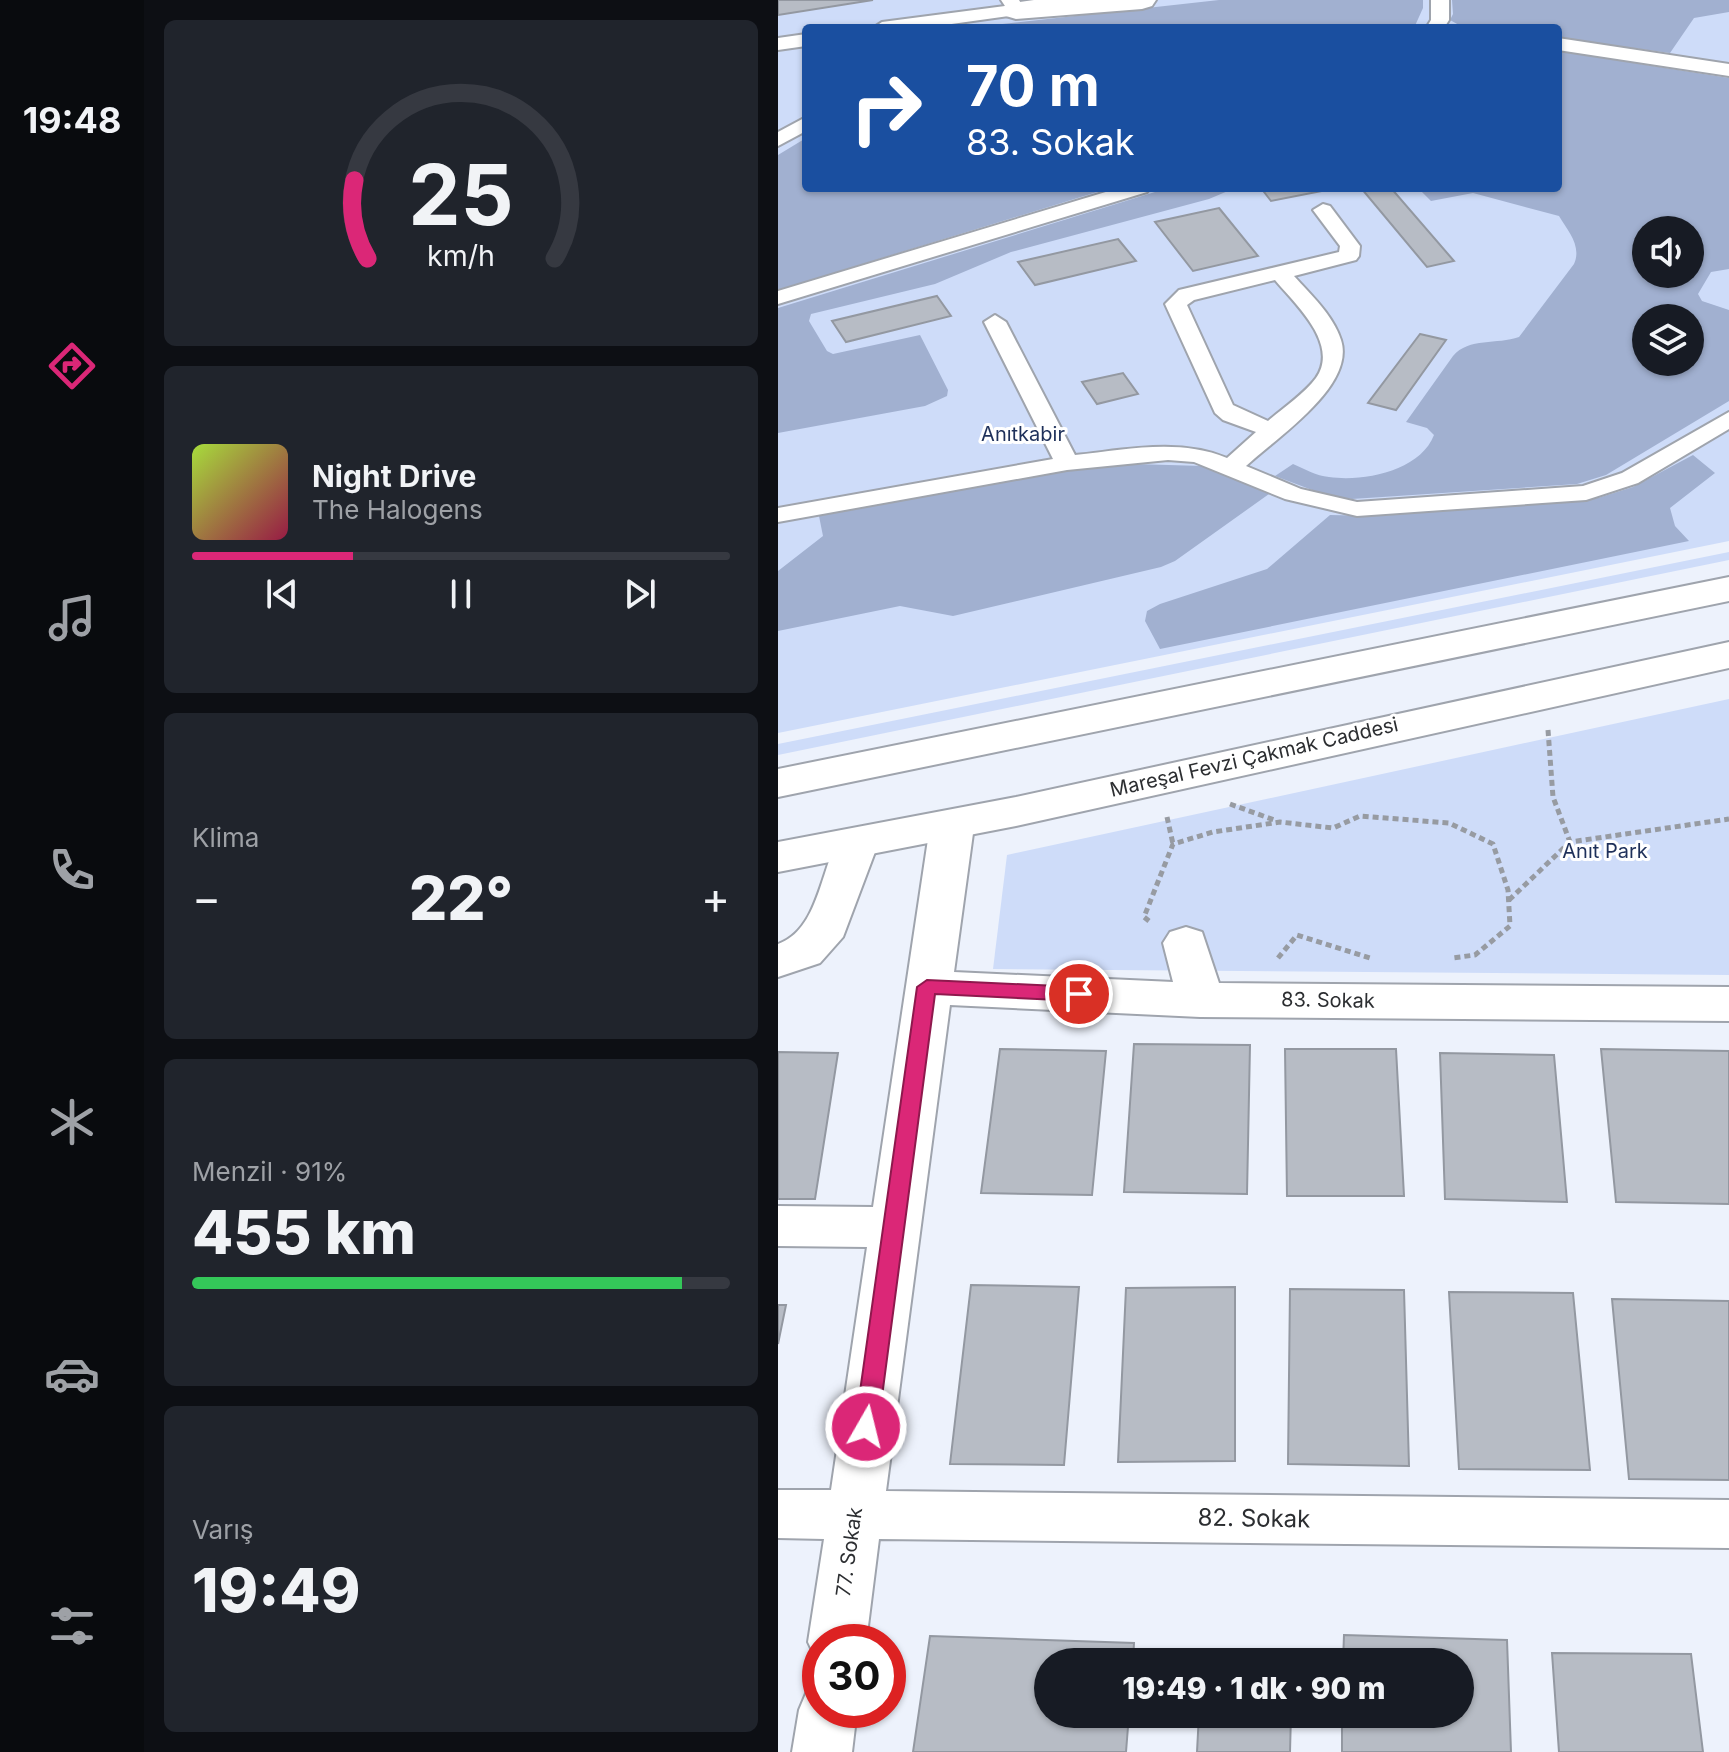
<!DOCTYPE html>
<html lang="tr">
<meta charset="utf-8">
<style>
:root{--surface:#171b24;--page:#20242c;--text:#f1f3f6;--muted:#9ea1a6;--line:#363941;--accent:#db2777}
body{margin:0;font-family:Inter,sans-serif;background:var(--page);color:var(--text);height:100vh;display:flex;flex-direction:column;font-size:30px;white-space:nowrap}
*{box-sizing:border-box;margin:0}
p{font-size:26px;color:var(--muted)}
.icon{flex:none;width:44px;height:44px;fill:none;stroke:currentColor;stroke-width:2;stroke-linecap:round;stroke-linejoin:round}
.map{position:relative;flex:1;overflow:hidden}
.drawer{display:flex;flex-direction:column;gap:20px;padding:20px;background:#0d0f14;width:634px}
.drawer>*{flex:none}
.top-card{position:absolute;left:24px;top:24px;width:760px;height:168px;border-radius:8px;box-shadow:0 2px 6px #0004;background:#1a4fa0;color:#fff;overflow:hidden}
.fabs{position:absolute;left:854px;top:216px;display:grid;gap:16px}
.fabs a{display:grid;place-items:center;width:72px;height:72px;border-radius:50%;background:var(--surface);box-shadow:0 2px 6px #0004;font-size:40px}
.speed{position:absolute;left:24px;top:1624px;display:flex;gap:16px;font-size:40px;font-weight:700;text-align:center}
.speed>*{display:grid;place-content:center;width:104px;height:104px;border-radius:50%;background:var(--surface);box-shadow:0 2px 6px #0004;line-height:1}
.speed .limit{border:12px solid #d22;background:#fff;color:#111}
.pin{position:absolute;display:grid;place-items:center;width:68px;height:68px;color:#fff;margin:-34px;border:4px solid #fff;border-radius:50%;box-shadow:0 2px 8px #0007}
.me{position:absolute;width:88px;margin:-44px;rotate:8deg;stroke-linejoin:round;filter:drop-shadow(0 0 6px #0008)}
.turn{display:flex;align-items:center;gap:28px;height:168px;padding:0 32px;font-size:36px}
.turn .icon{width:104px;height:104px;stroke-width:2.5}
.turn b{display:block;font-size:56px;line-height:68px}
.big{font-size:60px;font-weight:800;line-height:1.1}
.drawer .card{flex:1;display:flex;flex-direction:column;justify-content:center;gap:12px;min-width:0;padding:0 28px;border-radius:12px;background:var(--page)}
.drawer .dial{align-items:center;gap:0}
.dial svg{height:208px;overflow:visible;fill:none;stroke:var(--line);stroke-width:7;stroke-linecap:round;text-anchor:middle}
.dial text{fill:var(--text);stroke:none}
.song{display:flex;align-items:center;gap:24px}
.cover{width:96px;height:96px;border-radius:12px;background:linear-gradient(135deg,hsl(80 70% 55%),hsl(340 70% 35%))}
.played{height:8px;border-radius:4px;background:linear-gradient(90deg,var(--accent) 30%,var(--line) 30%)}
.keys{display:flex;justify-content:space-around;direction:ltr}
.heat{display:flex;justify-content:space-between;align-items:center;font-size:44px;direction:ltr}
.charge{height:12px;border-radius:6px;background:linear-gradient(90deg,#34c759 91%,var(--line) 0)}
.trip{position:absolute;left:256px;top:1648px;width:440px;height:80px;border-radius:40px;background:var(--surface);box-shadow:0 2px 6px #0004;font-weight:800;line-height:80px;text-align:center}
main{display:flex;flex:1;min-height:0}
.tabs{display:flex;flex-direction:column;width:144px;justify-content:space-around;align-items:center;background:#090b0e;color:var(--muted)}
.tabs .icon{width:56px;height:56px}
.tabs .selected{color:var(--accent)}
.tabs b{font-size:36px;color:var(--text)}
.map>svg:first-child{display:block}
.green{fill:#cedcf9;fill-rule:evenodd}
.forest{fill:#a1b0d0;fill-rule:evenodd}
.building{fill:#b7bcc5;stroke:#9398a1;stroke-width:2}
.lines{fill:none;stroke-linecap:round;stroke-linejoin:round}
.lane-casing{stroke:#9fa4ad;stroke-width:4}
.street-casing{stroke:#9fa4ad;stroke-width:4}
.primary-casing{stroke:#9fa4ad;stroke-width:4}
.path{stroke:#979ba2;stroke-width:5;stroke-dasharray:6 4;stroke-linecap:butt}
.lane{fill:#fff;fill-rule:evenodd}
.street{fill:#fff;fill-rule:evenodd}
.primary{fill:#fff;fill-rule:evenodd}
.route{fill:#db2777;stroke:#8e194d;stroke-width:2}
.labels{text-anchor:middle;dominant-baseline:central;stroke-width:6;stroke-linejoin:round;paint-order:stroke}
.park-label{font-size:20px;fill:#1e305a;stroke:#fff}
.street-label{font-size:20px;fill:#2c2e31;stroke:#fff}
.near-street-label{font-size:24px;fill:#2c2e31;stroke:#fff}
</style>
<main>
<nav class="tabs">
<b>19:48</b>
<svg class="icon selected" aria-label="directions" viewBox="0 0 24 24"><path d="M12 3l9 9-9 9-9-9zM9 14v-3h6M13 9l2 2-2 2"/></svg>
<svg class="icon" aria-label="music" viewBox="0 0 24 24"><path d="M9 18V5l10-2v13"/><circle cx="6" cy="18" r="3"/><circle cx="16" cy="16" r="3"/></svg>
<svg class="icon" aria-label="phone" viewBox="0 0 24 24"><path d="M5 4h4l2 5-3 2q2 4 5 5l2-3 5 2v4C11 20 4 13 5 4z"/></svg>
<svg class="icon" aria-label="climate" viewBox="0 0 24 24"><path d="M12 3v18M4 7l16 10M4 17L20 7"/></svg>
<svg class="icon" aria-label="car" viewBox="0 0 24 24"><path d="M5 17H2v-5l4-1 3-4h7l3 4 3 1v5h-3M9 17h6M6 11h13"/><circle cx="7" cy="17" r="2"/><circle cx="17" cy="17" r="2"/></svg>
<svg class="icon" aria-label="filters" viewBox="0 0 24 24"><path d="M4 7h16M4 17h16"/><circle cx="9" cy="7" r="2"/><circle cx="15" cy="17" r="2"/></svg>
</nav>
<section class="drawer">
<div class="card dial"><svg viewBox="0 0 100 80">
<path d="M14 69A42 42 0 1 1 86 69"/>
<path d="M14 69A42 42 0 0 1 9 39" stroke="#db2777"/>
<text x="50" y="56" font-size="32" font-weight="700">25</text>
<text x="50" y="72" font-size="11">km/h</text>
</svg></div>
<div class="card">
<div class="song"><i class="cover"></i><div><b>Night Drive</b><p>The Halogens</p></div></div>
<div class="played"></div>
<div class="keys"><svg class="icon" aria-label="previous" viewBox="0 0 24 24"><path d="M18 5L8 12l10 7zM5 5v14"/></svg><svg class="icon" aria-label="pause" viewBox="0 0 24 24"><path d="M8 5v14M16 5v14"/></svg><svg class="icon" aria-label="next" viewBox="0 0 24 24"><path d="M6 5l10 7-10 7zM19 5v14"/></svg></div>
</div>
<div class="card"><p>Klima</p>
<div class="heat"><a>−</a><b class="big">22°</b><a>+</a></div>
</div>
<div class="card"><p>Menzil · 91%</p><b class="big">455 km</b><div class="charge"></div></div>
<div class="card"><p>Varış</p><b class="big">19:49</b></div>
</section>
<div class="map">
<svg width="951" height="1752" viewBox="0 0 951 1752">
<rect width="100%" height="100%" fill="#edf2fc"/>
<!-- green -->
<g class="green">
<path d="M0 0H951V541L0 733ZM28 28H780V188H28ZM868 230H912V274H868ZM868 318H912V362H868Z"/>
<polygon points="951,552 951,560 0,755 0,744"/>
<polygon points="951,699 951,975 215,969 229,855"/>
</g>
<!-- forest -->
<g class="forest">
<polygon points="441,0 645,0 645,8 636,28 189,28"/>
<polygon points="674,0 951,0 951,12 916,18 892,53 780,38 780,28 681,25 672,20 675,14"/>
<path d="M780 51 951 78V269L933 272 920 294 924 301 951 310V401L828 475 799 484 574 499 550 496 497 476 515 464C527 469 538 476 551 477 586 482 642 471 656 435L649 428 628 422 675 356C691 337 719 345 741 337L796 264C804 246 790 231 781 216L695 193 653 201 640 188H780ZM868 230H912V274H868ZM868 318H912V362H868Z"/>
<polygon points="28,138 28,188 332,188 0,290 0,155"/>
<polygon points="390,188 457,188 431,199 233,252 157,284 33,314 31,321 49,351 55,354 142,335 170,390 169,396 147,406 0,433 0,308"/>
<polygon points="915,455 937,473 892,508 897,526 911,541 382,649 367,621 369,611 382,604 489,569 552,515 601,516 820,498 855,487"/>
<polygon points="356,464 425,466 491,494 397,561 383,567 175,616 122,606 0,631 0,571 45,536 41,516 293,470"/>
</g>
<!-- building -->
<g class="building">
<polygon points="0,0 95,0 0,15"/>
<polygon points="483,188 559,188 493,201"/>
<polygon points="583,188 613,188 676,261 649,267"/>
<polygon points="441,208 480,256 415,271 377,222"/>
<polygon points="340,239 358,261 257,285 240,262"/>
<polygon points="159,296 173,316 68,342 54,321"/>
<polygon points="642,334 668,340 618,410 590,403"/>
<polygon points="345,373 360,394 319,404 304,382"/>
<polygon points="356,1044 472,1045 469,1194 346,1192"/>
<polygon points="222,1049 328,1051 314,1195 203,1193"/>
<polygon points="507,1049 618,1049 626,1196 509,1196"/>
<polygon points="823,1049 951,1051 951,1204 838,1202"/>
<polygon points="0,1052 60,1053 37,1199 0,1199"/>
<polygon points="662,1053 776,1055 789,1202 667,1199"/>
<polygon points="193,1285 301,1287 286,1465 172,1464"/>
<polygon points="457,1287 457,1461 340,1462 348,1288"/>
<polygon points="512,1289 626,1290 631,1466 510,1464"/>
<polygon points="671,1292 795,1293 812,1470 681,1469"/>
<polygon points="834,1299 951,1301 951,1480 851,1479"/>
<polygon points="0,1305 8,1305 0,1344"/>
<polygon points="566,1635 729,1640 733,1752 564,1752 564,1714 682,1714 682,1662 565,1662"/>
<polygon points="152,1636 356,1643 355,1662 270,1662 270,1714 351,1714 348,1752 135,1752"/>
<polygon points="774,1653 913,1654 925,1752 781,1752"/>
<polygon points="421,1714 513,1714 512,1752 419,1752"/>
</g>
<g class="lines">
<!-- lane casing -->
<g class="lane-casing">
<g id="lane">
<polygon points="223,0 241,0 247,10 238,15 145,28 95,28 104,22 227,6"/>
<polygon points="653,0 671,0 671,20 666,28 648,28 653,20"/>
<polygon points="28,34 28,46 0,50 0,38"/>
<polygon points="780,38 951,64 951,76 780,50"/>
<polygon points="28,117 28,131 0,146 0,132"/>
<polygon points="341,188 372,188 369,192 0,304 0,291"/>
<path d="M545 204 552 206 582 246 581 256 578 260 516 276C533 295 555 315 563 340 578 386 498 438 468 466L523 489 579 502 805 486 844 473 951 412V429L860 483 808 500 579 516 507 499 416 462 390 460 289 470 0 522V508L275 459 206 322 217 315 228 322 297 455C348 450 400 438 449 458L478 432 445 420 437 413 387 304 401 290 561 252 562 246 535 210ZM497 280C517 304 562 344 538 378 526 394 505 408 490 421L455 405 409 305 416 300Z"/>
</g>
</g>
<!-- street casing -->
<g class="street-casing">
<g id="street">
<polygon points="378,0 374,6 364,9 238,19 228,16 224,10 228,4 256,0"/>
<polygon points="174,811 189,816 196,826 176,972 395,982 385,943 392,932 408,927 424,932 441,983 951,987 951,1021 422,1017 172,1005 108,1491 951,1500 951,1548 101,1539 88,1642 42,1642 42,1662 39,1661 30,1642 46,1539 0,1538 0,1490 53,1490 89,1247 0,1246 0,1206 95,1207 152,826 159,816"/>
<path d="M78 829 93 833 100 844 65 937 42 963 0 977V944C41 930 43 867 63 833Z"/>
<polygon points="42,1686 42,1710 79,1710 74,1752 14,1752 21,1710 29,1691"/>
</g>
</g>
<!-- primary casing -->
<g class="primary-casing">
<g id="primary">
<polygon points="951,577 951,601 0,797 0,769"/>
<polygon points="951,642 951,668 238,826 0,872 0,842 238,797"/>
</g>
</g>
<!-- path -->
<g class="path">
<polyline points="770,730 775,797 792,842"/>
<polyline points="452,804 499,821"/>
<polyline points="389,817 395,844"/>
<polyline points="731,900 792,842 951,819"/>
<polyline points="371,921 366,917 395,844 435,832 502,822 555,828 582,816 671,823 715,844 730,890 732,926 697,955 674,958"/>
<polyline points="500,958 519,935 592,958"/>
</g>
<!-- lane -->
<use href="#lane" class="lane"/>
<!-- street -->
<use href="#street" class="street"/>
<!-- primary -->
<use href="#primary" class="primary"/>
</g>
<!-- route -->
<polygon class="route" points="149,980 301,987 310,994 301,1001 157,994 100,1427 96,1434 81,1434 77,1427 139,987"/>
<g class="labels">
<!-- park labels -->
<g class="park-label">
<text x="245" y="434">Anıtkabir</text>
<text x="827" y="851">Anıt Park</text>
</g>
<!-- street labels -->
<g class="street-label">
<text transform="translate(476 757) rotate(-13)">Mareşal Fevzi Çakmak Caddesi</text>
<text transform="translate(550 1000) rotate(1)">83. Sokak</text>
<text transform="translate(71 1552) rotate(-82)">77. Sokak</text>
</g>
<!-- near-street labels -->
<g class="near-street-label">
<text transform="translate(476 1518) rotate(1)">82. Sokak</text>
</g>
</g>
</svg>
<div class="fabs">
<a><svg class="icon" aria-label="sound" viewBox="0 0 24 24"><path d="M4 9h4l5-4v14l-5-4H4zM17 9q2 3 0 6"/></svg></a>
<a><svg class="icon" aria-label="layers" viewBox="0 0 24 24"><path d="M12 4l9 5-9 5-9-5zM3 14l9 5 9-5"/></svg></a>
</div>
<div class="speed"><div class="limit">30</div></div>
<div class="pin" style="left:301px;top:994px;background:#d93025"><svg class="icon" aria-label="arrive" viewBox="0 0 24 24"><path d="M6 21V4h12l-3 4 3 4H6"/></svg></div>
<svg class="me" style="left:88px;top:1427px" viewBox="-20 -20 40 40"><circle r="17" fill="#db2777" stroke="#fff" stroke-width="3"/><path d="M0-11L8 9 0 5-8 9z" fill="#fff"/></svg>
<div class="trip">19:49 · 1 dk · 90 m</div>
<div class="top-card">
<div class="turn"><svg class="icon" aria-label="right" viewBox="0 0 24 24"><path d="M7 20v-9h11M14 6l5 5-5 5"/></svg><div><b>70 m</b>83. Sokak</div></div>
</div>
</div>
</main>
